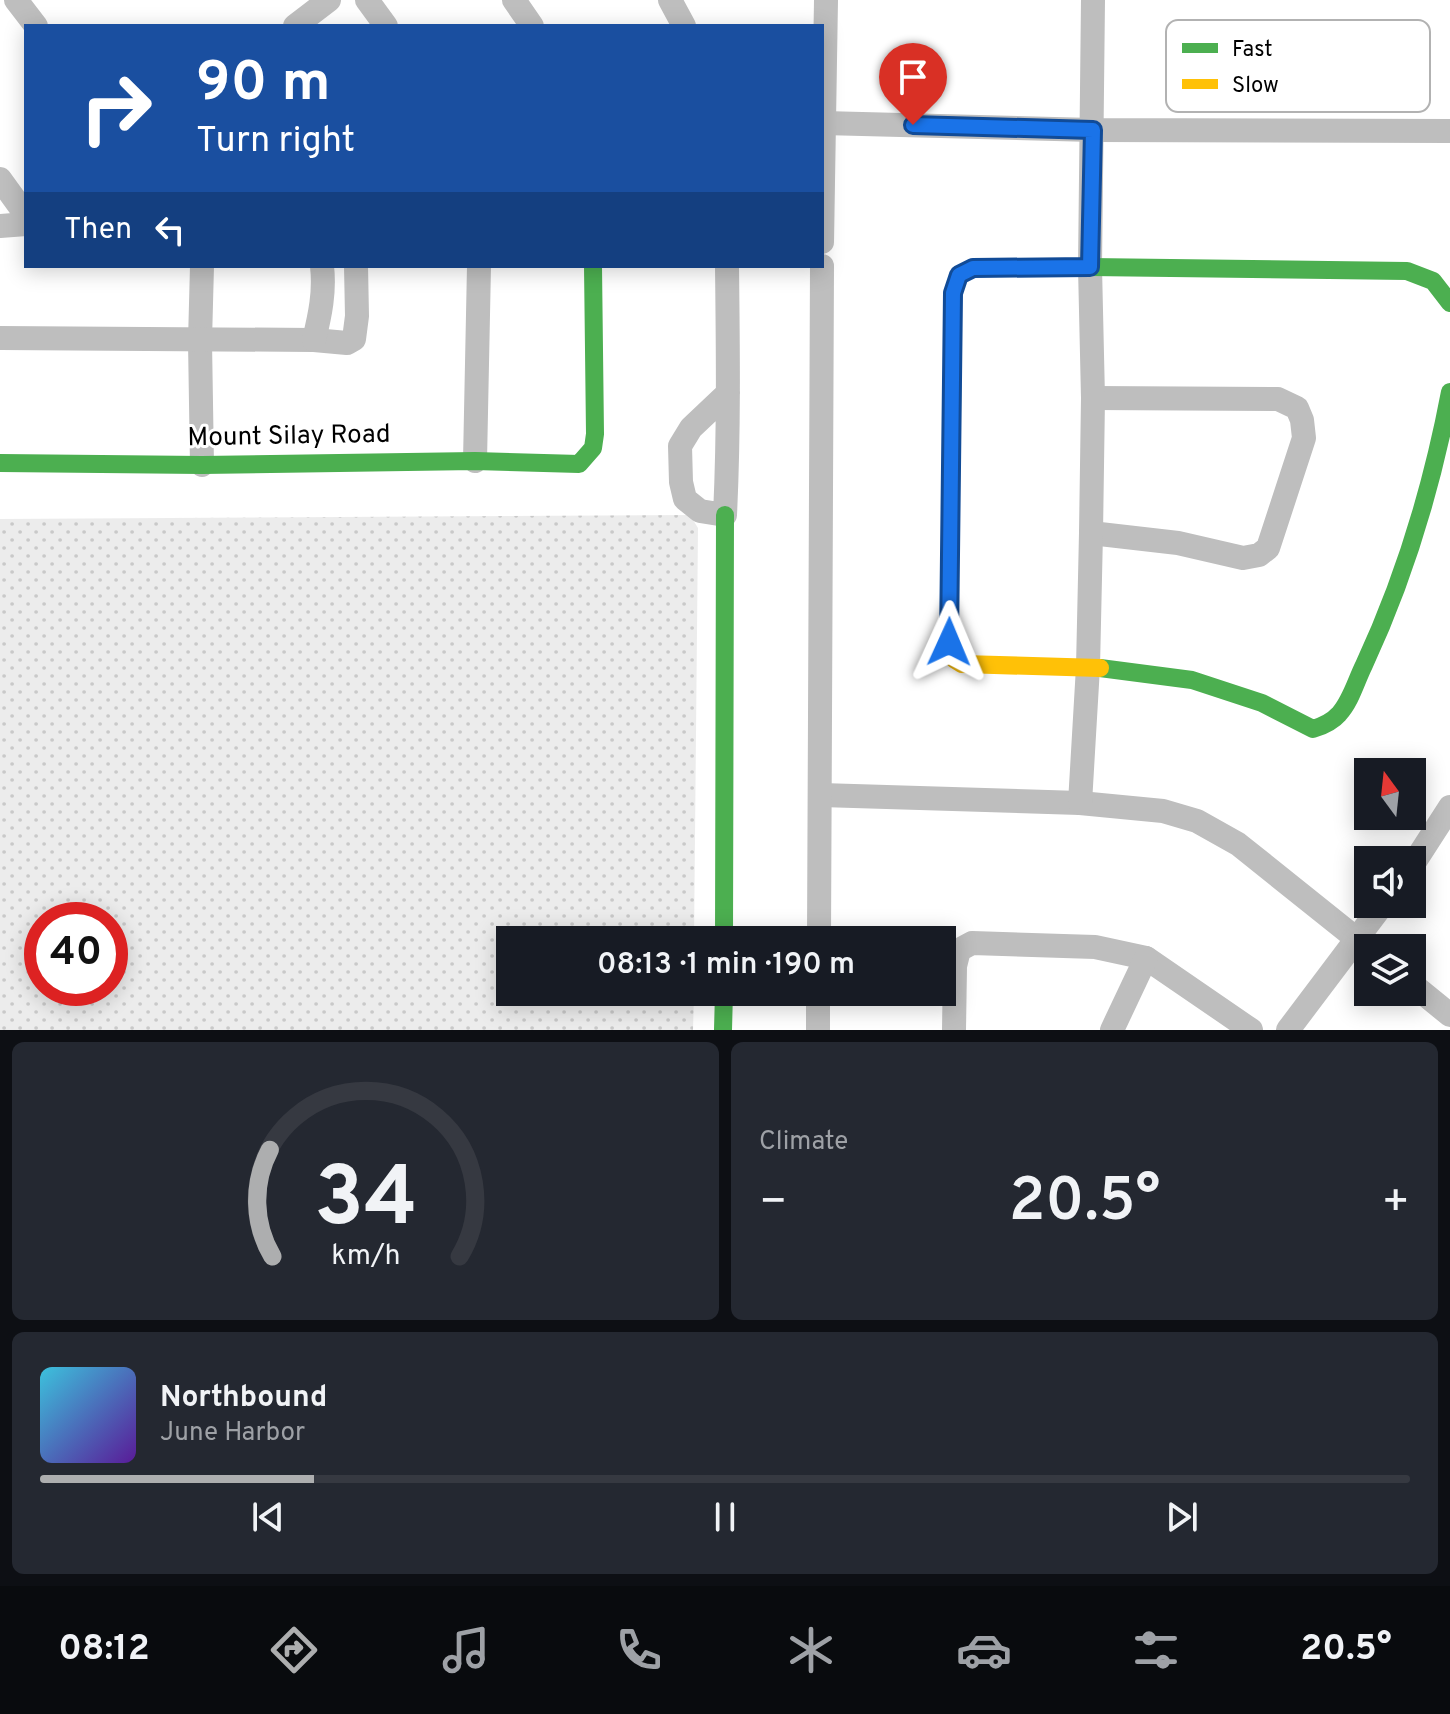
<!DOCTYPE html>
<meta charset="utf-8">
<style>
:root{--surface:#171b24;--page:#242831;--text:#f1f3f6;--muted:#9ea1a6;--line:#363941;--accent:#adaeaf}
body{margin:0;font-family:Overpass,sans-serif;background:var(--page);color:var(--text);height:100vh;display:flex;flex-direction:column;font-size:30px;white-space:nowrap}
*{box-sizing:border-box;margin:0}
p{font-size:26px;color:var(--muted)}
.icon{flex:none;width:44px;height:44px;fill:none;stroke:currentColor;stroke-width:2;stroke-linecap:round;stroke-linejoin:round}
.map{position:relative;height:1030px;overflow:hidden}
.details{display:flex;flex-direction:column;gap:12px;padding:12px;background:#0d0f14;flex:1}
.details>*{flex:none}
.top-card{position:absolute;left:24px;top:24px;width:800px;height:244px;border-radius:0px;box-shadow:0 4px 20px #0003;background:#1a4fa0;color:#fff;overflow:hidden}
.needle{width:52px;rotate:345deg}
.fabs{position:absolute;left:1354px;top:758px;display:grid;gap:16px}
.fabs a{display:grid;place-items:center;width:72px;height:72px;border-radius:0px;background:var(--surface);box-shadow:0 4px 20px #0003;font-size:40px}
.speed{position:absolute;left:24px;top:902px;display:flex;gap:16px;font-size:40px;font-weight:700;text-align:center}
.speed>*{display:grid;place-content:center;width:104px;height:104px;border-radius:50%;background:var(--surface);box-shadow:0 4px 20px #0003;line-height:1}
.speed .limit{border:12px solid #d22;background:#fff;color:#111}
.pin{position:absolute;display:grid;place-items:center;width:68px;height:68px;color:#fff;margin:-82px -34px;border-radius:50% 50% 50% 0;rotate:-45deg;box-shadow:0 0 8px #0007}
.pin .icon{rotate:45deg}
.me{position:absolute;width:88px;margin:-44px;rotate:1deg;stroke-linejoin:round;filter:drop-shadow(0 0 6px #0008)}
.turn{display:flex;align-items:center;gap:28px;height:168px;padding:0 40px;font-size:36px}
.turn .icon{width:104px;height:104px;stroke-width:2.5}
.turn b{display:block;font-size:56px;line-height:68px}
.then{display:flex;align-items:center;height:76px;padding:0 40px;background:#0003;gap:16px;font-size:30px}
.big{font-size:60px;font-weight:600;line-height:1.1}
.details .tile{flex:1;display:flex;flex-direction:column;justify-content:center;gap:12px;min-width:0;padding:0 28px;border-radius:12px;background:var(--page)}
.details .dial{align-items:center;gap:0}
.dial svg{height:208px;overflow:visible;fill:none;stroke:var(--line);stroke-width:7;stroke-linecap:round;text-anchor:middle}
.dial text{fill:var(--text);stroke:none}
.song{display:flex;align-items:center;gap:24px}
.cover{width:96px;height:96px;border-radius:12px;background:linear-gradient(135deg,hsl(190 70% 55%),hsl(270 70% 35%))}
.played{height:8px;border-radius:4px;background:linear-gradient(90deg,var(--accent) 20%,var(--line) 20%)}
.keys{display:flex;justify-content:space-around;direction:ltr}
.heat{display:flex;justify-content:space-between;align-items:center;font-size:44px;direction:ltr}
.details .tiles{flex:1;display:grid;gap:12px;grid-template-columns:1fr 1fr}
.tile:last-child{grid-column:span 2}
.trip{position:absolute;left:496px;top:926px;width:460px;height:80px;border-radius:0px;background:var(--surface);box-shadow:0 4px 20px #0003;font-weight:600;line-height:80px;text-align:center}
.tabs{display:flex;height:128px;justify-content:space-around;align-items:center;background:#090b0e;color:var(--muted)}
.tabs .icon{width:56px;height:56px}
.tabs .current{color:var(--accent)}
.tabs b{font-size:36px;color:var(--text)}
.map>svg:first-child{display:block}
.grass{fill:url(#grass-dots);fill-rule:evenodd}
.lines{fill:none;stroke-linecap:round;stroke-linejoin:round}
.street{stroke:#bebebe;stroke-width:24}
.fast{stroke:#4caf50;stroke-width:18}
.slow{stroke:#ffc107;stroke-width:18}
.route-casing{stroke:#114b97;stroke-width:20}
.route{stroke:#1a73e8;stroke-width:14}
.labels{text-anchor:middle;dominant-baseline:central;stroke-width:6;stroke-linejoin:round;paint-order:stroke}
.street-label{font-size:26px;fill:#000;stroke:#fff}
.key{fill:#fff;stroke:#b2b2b2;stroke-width:2}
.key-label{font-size:22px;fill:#000}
</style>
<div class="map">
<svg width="1450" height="1030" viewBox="0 0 1450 1030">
<defs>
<pattern id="grass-dots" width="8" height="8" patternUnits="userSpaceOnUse" patternTransform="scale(2)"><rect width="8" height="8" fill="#ececec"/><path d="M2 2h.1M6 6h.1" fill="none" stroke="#c9c9c9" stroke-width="1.8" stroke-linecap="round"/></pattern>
</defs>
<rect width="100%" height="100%" fill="#fff"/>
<!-- grass -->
<path class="grass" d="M690 515 698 528 694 940H510V992H694L693 1030H0V519ZM42 920H110V988H42Z"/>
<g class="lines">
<!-- street -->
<g class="street">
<polyline points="16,0 36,26"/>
<polyline points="367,0 386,26"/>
<polyline points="514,0 532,26"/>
<polyline points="670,0 684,26"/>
<polyline points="295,26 329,0"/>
<polyline points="823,123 1093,130 1450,131"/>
<polyline points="0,179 26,215"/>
<polyline points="0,226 26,224"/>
<polyline points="822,242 826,0"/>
<polyline points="202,266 200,341 202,465"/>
<path d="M727 266C728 349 729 432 725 515L700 511 685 499 681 482 680 446 691 428 728 393"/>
<polyline points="0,338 314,340 347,343 354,339 357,316 356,266"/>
<path d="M314 340C320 315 325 292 322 266"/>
<polyline points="475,461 479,266"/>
<polyline points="1091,533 1178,543 1243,558 1259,555 1268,548 1304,438 1302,420 1297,408 1278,399 1093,398"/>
<polyline points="821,795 1080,803 1163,811 1197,821 1238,844 1368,948"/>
<polyline points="1080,803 1088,667 1091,533 1093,398 1090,267 1093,0"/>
<polyline points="1412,866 1450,807"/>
<polyline points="819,940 822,266"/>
<polyline points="1412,984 1450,1015"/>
<polyline points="818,1030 818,992"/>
<polyline points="954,1030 955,966 959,950 972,943 1095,947 1146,958 1251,1030"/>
<polyline points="1112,1030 1146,958"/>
<polyline points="1288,1030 1383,904"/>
</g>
<!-- fast -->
<g class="fast">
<polyline points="952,415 953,293 959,275 973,268 1090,267 1407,271 1433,281 1450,303"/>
<polyline points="0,463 202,465 475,461 579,464 593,448 595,434 593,266"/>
<path d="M1100 668 1192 680 1262 703 1313 729C1323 726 1332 722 1339 714 1351 701 1356 681 1364 665 1405 577 1432 487 1450 392"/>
<polyline points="724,940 725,515"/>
<polyline points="723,1030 724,992"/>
</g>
<!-- slow -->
<polyline class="slow" points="952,415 949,642 954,659 962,664 1100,668"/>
</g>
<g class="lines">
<!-- route casing -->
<g class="route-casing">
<polyline id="route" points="913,125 1093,130 1090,267 973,268 959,275 953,293 949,642"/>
</g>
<!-- route -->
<use href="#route" class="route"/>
</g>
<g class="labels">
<!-- street labels -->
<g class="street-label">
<text transform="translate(289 437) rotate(-1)">Mount Silay Road</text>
</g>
</g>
<!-- legend -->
<rect x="1166" y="20" width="264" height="92" rx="12" class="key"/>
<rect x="1182" y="43" width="36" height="10" fill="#4caf50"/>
<rect x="1182" y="79" width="36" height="10" fill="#ffc107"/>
<g class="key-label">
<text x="1232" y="56">Fast</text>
<text x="1232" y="92">Slow</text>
</g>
</svg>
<div class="fabs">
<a><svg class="needle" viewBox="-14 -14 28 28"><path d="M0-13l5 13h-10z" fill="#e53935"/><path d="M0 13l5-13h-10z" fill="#9ea1a6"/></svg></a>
<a><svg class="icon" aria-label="sound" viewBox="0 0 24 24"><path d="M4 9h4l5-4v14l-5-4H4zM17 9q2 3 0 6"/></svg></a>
<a><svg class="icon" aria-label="layers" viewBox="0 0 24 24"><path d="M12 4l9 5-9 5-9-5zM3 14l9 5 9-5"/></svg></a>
</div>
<div class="speed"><div class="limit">40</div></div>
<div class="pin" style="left:913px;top:125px;background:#d93025"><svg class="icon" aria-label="arrive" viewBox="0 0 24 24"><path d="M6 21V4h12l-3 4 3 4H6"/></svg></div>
<svg class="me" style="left:949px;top:642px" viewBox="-20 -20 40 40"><path d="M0-17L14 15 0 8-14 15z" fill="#1a73e8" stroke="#fff" stroke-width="4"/></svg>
<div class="trip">08:13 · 1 min · 190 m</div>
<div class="top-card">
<div class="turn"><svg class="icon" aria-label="right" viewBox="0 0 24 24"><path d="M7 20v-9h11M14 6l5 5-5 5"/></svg><div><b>90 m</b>Turn right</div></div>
<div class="then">Then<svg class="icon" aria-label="left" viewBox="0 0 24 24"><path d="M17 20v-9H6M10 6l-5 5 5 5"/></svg></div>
</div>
</div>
<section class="details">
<div class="tiles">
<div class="tile dial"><svg viewBox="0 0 100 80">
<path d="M14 69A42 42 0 1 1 86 69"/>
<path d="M14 69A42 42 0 0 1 13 28" stroke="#adaeaf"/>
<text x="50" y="56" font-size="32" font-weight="700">34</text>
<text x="50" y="72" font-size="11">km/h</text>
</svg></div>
<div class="tile"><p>Climate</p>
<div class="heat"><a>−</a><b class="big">20.5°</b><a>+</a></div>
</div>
<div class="tile">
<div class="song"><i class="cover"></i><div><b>Northbound</b><p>June Harbor</p></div></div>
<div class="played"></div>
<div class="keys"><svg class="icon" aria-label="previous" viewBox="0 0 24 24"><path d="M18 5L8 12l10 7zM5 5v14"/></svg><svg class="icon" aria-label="pause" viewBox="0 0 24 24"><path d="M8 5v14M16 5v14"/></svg><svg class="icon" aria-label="next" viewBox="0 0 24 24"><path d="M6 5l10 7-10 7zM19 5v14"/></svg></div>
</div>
</div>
</section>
<nav class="tabs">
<b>08:12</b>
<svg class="icon current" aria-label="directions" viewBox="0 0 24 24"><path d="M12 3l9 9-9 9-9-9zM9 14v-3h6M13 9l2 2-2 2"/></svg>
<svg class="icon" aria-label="music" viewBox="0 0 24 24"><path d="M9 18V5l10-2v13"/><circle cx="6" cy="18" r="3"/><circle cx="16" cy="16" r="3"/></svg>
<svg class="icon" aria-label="phone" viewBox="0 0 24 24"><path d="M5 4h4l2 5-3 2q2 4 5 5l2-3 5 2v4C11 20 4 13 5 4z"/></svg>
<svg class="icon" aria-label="climate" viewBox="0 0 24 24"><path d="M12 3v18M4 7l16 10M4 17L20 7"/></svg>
<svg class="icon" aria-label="car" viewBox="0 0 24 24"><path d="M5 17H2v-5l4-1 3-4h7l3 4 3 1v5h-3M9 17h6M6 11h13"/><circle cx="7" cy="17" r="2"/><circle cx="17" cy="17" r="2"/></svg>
<svg class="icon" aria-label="filters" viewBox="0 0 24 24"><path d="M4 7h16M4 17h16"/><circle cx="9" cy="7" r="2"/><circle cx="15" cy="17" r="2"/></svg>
<b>20.5°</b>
</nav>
